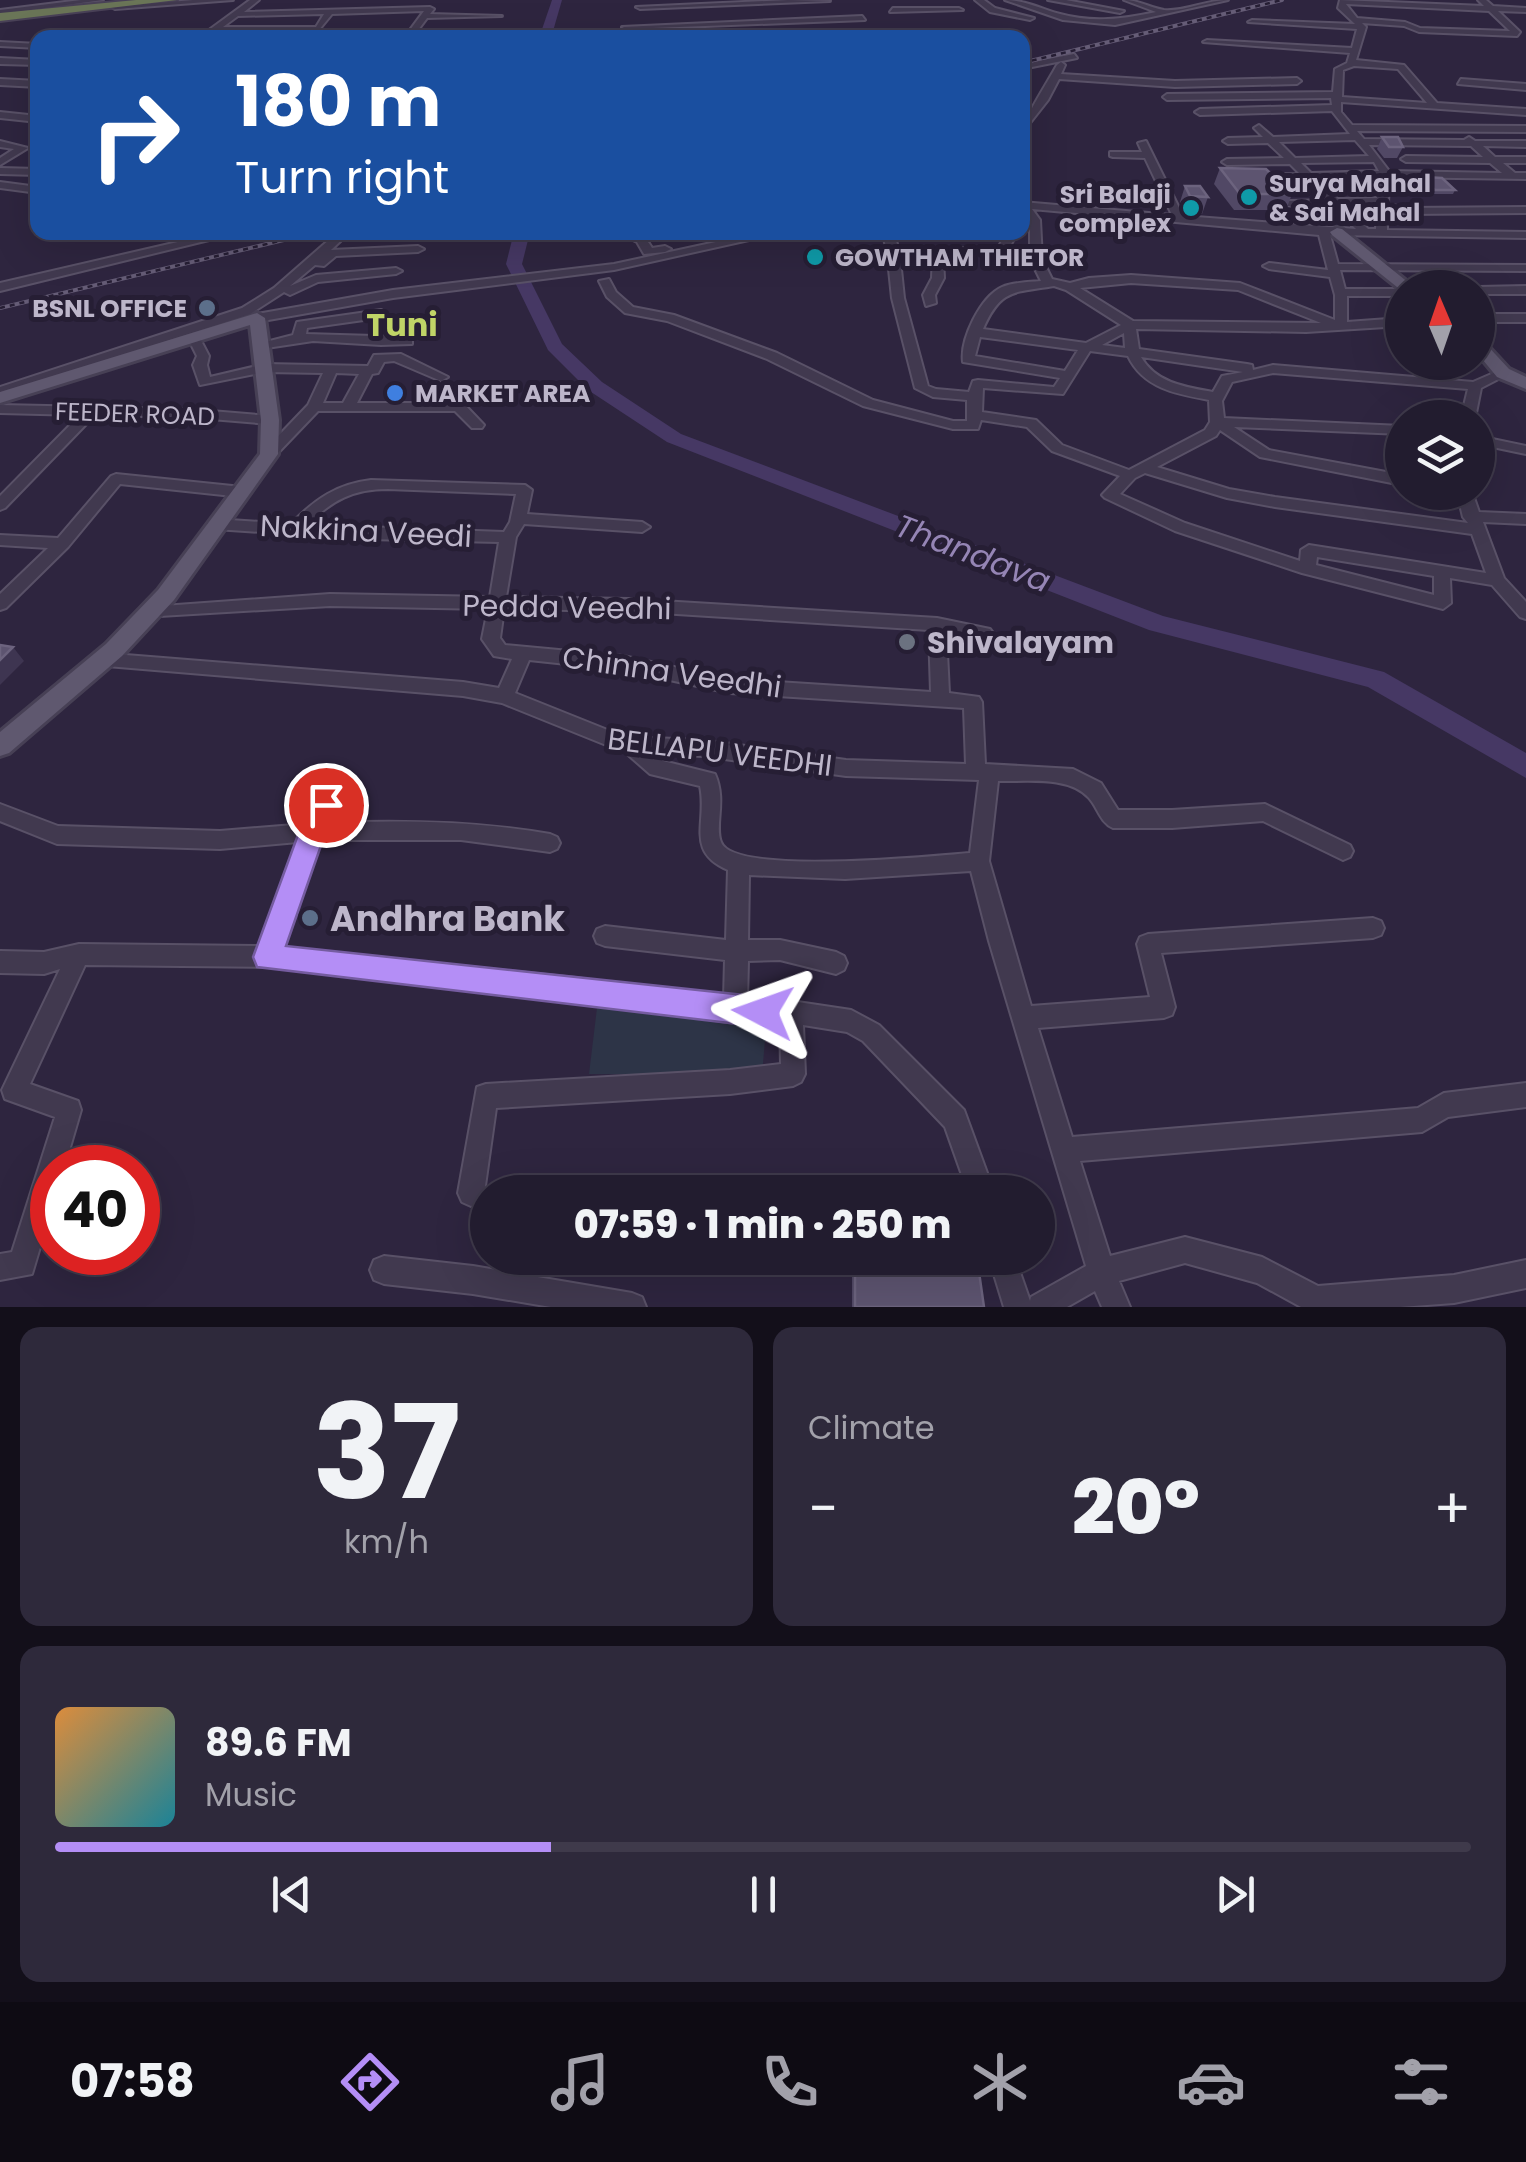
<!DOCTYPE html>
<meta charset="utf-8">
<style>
:root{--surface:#221c2f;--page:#2e293b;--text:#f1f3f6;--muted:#a2a1aa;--line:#3f3a4b;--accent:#b48ef6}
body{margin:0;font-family:Poppins,sans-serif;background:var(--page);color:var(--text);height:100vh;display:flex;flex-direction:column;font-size:38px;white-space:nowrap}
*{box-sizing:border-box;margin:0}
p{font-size:32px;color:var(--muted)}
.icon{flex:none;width:55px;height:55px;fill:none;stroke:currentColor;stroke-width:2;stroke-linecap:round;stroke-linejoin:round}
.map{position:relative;height:1307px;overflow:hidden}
.sheet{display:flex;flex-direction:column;gap:20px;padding:20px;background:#130f1a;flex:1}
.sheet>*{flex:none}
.top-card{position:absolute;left:30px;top:30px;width:1000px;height:210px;border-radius:20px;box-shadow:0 10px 40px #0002,0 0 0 2px var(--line);background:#1a4fa0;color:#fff;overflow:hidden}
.needle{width:65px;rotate:358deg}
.controls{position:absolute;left:1385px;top:270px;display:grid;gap:20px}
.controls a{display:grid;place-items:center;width:110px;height:110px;border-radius:50%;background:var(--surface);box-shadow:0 10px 40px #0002,0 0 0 2px var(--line);font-size:50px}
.speed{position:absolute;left:30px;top:1145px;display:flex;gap:20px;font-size:50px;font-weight:700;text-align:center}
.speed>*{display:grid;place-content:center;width:130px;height:130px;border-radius:50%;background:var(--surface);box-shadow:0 10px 40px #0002,0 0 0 2px var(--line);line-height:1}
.speed .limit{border:15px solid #d22;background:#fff;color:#111}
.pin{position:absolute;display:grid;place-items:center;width:85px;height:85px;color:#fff;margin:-42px;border:5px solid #fff;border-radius:50%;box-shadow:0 2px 10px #0007}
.me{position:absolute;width:110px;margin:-55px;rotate:274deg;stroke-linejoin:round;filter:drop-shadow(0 0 8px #0008)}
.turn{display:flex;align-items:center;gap:35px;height:210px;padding:0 40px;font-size:45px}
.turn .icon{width:130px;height:130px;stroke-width:2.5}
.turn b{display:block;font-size:70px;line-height:85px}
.big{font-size:75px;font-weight:800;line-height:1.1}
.sheet .card{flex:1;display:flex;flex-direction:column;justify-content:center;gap:15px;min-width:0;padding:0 35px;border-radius:20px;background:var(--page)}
.sheet .dial{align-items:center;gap:0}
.dial b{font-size:130px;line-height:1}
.song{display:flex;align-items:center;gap:30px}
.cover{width:120px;height:120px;border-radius:15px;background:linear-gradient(135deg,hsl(30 70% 55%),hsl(190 70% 35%))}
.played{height:10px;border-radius:5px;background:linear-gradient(90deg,var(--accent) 35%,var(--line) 35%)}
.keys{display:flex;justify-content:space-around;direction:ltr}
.heat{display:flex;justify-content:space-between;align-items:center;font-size:55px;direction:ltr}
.sheet .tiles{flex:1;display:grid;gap:20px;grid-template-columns:1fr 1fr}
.card:last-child{grid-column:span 2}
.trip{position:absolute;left:470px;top:1175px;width:585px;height:100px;border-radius:50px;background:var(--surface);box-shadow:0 10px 40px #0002,0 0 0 2px var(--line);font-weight:800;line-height:100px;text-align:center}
.menu{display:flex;height:160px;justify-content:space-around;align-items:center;background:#0e0b13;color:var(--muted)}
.menu .icon{width:70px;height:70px}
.menu .on{color:var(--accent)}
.menu b{font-size:45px;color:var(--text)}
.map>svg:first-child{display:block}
.green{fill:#2d3447}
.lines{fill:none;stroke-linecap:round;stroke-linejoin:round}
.river{fill:#463864;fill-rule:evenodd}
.minor-casing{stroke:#595167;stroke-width:4}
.major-casing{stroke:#474055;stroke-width:6}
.highway-casing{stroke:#494157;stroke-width:4}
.minor{fill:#41394f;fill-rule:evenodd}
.major{fill:#5f586f;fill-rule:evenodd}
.highway{fill:#6a7557;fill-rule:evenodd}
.rail-casing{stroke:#655c76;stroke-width:4}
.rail{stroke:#261e34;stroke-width:2.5;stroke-dasharray:5;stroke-linecap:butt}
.wall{fill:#514865}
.shaded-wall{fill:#3e3551}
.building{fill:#5d5470;stroke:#6c637e;stroke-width:2.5}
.route{fill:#b48ef6;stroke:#755ca0;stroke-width:2.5}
.culture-dot{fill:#0f9aa8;stroke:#261e34;stroke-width:4}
.service-dot{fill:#5c6f8a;stroke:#261e34;stroke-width:4}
.shop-dot{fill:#3f7fe0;stroke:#261e34;stroke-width:4}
.worship-dot{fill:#6b7280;stroke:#261e34;stroke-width:4}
.labels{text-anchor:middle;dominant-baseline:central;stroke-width:10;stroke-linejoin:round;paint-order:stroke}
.far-poi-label{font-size:25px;font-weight:bold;fill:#bdb6ca;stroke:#261e34;text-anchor:start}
.far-street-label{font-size:25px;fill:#bdb6ca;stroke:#261e34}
.street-label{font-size:30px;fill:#bdb6ca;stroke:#261e34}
.poi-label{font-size:30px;font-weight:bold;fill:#bdb6ca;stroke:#261e34;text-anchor:start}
.far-district-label{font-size:32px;font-weight:bold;fill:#c0d467;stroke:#261e34}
.water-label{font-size:32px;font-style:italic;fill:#9585b5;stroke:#261e34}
.near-poi-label{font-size:35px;font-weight:bold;fill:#bdb6ca;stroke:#261e34;text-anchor:start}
</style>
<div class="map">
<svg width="1526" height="1307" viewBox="0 0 1526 1307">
<rect width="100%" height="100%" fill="#2e253f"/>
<!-- green -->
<polygon class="green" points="597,1008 766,1028 762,1075 589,1074"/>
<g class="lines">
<!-- river -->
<g class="river">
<polygon points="552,0 562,0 551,38 539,38"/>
<polygon points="514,232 530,232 522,264 562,344 602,382 681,434 1163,616 1384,672 1526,753 1526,778 1368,687 1149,630 667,442 588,390 548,350 506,264"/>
</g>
<!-- minor casing -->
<g class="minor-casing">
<g id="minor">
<polygon points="81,0 103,0 0,14 0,10"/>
<polygon points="193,0 233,0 115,9 111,7"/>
<path d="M250 0H259L244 12 430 7 434 9 430 14 502 16 427 18 412 38H404L424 11 332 14 318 31H216L208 38H198ZM324 14 316 27H223L238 16Z"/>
<polygon points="788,0 830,1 640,9 636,7"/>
<polygon points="975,0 984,0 995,8 1034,18 1030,20 990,12"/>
<path d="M1005 0C1024 0 1042 9 1060 14 1092 23 1124 19 1156 12L1124 0C1139 0 1150 8 1164 10 1183 12 1207 0 1228 0L1115 25 1063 20Z"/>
<polygon points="1048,0 1066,0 1124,11 1120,13"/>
<path d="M1340 0 1484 6 1478 0H1486L1493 6 1526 8V12L1498 11 1520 32 1517 36 1419 32 1404 26 1362 23 1366 27 1356 60 1404 65 1437 103 1526 109V115L1341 102V112L1352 125 1526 126V132L1357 131 1364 139 1464 140 1469 137 1475 141H1526V147L1483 146 1495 157H1526V163H1503L1515 173H1526V179L1389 177 1388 204 1406 208 1526 207V213L1406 214 1387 210V230L1526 232V238L1330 235 1338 264 1526 265V271L1340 270 1345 289H1402V296H1347V322L1402 318V326L1306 332 1136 329 1139 349 1247 364 1252 365 1253 370 1273 365 1473 382 1503 369 1510 373 1481 388 1475 418H1461L1468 389 1273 373 1232 382 1222 401 1224 418 1402 426V434L1234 427 1269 450 1402 475V485L1260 457 1220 430 1216 436 1157 467 1229 489 1275 497 1468 523 1463 517 1457 492H1472L1479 512 1526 514V524L1483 522 1504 578 1526 602V619L1520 617 1492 585 1450 578 1451 603 1443 609 1302 573 1175 531 1105 498 1102 495 1120 476 1052 451 1027 427 981 420 978 429H953L863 406 767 359 667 321 625 313 607 297 599 281 609 279 616 292 633 307 674 315 777 353 873 400 953 421H967V400L933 397 915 388 892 298 887 250 882 232H893L899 250 904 298 928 386 936 389 969 392 973 381 978 380 1054 387 1060 378 963 362C960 340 980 297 1002 287 1014 282 1029 282 1041 281L1030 259V220L1022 211V202L1172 215 1145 158 1113 157 1110 156V152H1142L1138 143 1146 141 1183 216 1356 229 1332 206H1285V202L1289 201 1326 200 1306 179 1252 181 1247 178 1252 175 1300 174 1290 164 1227 165 1222 162 1227 159 1284 158 1268 143 1228 144 1223 141 1228 138 1263 137 1254 128 1259 125 1273 137 1350 134 1332 111 1200 115 1195 112 1200 109 1332 105 1331 98 1167 100 1163 97 1167 94 1333 92 1335 69 1347 63 1350 53 1203 42 1207 40 1352 48 1357 29 1248 22 1252 20 1355 24 1338 8ZM1346 4 1489 11 1510 31 1420 28 1405 22 1357 18ZM1354 66 1398 69 1427 103 1342 97 1343 70ZM1355 140 1369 156 1295 158 1279 142ZM1369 145 1471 146 1483 157 1406 156 1401 159 1406 162 1490 163 1502 173 1389 171ZM1374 162 1379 171 1311 173 1301 163ZM1378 177 1377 198 1338 199 1317 179ZM1377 204 1376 229H1368L1344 205ZM1032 209 1319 235 1328 270 1269 263 1263 266 1269 269 1330 277 1335 295V320L1240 283 1131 275 1089 278 1070 283 1052 279 1042 259 1040 220ZM1131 283 1238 290 1321 323 1133 321 1080 288ZM1054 286 1066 290 1121 325 1086 343 983 329C1001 288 1014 293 1054 286ZM1124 333 1125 348 1102 345ZM980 337 1078 350 1065 371 975 356ZM1090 351 1128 356C1143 388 1176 394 1209 400L1210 422 1205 430 1129 470 1062 445 1036 420 982 412 983 388 1063 394ZM1141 357 1243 372 1222 376 1213 392C1185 387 1156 383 1141 357ZM1145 473 1227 498 1275 507 1472 534 1486 573 1309 545 1301 550 1300 561 1185 523 1120 494 1135 478ZM1317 557 1434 576V595L1316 565Z"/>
<polygon points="893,8 959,8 963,10 890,12"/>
<polygon points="862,16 865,20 626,29 622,27"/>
<polygon points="929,30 932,34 788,38 792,36"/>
<polygon points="426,36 468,36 472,38 422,38"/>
<polygon points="0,42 38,44 38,48 0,46"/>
<polygon points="1074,54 1077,58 1022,69 1022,64"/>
<polygon points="0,58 38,60 38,65 0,64"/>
<path d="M1061 62 1065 65 1061 74 1175 81 1297 78 1301 81 1297 84 1175 87 1059 79 1048 100 1022 133C1022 121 1049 80 1057 65Z"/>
<polygon points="0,79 38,81 38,87 0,85"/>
<polygon points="1461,79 1526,84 1526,90 1458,84"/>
<polygon points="0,112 38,116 38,122 0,118"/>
<polygon points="0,141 28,148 0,165 0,158 14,149 0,147"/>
<polygon points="0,168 38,169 38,175 0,174"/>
<polygon points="0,182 38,187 38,193 0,188"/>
<polygon points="221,232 242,232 0,291 0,283"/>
<polygon points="338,232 350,232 331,250 418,246 424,249 418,252 336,256 324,266 315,265 290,286 316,275 396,268 402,271 396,274 318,282 290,295 284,292 250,314 0,395 0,387 242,308 274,288"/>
<path d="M617 232C633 232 644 233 652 248L665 246 671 249 665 252 644 254 637 242Z"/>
<polygon points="762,232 785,232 614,270 393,298 257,322 251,318 257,314 393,290 614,264"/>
<polygon points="1007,232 1018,232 1006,253 943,257 944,278 935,295 936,303 926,306 923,295 932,278 933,253 957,248 998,248"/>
<polygon points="1526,286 1526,294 1478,294 1478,287"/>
<polygon points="381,310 387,314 385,317 307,328 306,334 408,337 412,338 412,344 381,345 313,341 260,349 254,345 293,335 297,322"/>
<rect x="1478" y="314" width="48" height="8"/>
<path d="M194 334 198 335 209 356 207 365 210 377 265 364 368 366 374 355 401 354 448 377 441 381 394 361 384 362 378 373 372 374 357 403H459L464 404 484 425 482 428H472L455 411H318L274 457H264V451L308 405 323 373 265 372 200 385 193 365 197 356 188 338ZM336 373 359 374 343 403H323Z"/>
<polygon points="0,405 187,409 270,416 277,420 270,424 187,417 95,415 5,508 0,510 0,496 80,415 0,413"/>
<polygon points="1478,436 1526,446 1526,454 1478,444"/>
<polygon points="116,474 242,487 250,492 242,497 120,484 68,547 6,608 0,610 0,594 48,548 0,545 0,535 58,538 111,476"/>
<path d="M371 480 525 485 532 490 527 514 642 522 650 527 642 532 524 524 516 537 506 597 629 599 937 618 990 629 993 633 990 637 984 639 946 632 949 693 979 697 982 702 985 764 1073 769 1101 783 1118 810H1172L1265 804 1350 845 1353 851 1350 857 1343 860 1263 821 1172 828H1113C1100 822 1098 808 1089 798 1069 775 1025 782 998 781L989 861 1031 1006 1150 997 1137 944 1140 937 1148 934 1373 918 1381 921 1384 928 1381 935 1373 938 1161 953 1175 1007 1172 1015 1164 1018 1038 1028 1072 1137 1418 1108 1444 1093 1526 1083V1107L1448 1117 1422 1132 1080 1161 1110 1256 1185 1237 1262 1257 1318 1286 1454 1275 1526 1260V1288L1454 1303 1400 1307H1301L1257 1283 1185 1263 1119 1281 1130 1307H1102L1095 1291 1067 1307H1004L989 1258H1015L1030 1301 1031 1297 1086 1266 989 941 971 871 845 879 749 875 748 940H780L836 952 844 956 847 963 844 970 836 974 780 960 748 961 747 1001H791L851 1010 879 1025 964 1110 994 1192H968L945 1127 863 1041 847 1032 803 1025 805 1074 801 1082 793 1086 730 1094 496 1108 484 1193 480 1202 471 1206 462 1202 458 1193 477 1087 486 1084 730 1070 781 1064 780 1023H735L576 1000 268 967 85 965 30 1084 78 1101 81 1110 64 1168H52V1207L32 1274 0 1280V1254L12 1252 55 1117 5 1099 2 1090 60 969 44 974 0 973V951L44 952 79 944 261 946 298 842 220 849 57 844 0 821V804L58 826 220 831 306 824 334 772 341 770 348 772 351 778 327 823C402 820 476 821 550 834L557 837 560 843 557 849 550 852 461 840H319L282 948 576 978 724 999 725 960 605 946 597 943 594 936 597 929 605 926 726 940 728 870C684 851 708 822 700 786L650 774 626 753 502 703 463 696 95 665 92 660 95 655 101 653 463 682 499 688 512 659 494 656 482 639 488 609 330 606 143 617 141 613 149 607 330 594 490 597 499 542 367 539 215 529 207 524 215 519 291 524C315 499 337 484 371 480ZM388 489 516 494 510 522 504 532 308 525C331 500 354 489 388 489ZM504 609 629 611 929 630 931 692 730 679 623 656 505 645 500 638ZM529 660 623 670 730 693 964 708 966 764 846 760 703 740 625 737 515 693ZM653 754 703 756 846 776 979 780 970 853C934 856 733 876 721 842 714 825 727 801 715 774L663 761Z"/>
<polygon points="384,1256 473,1266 632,1293 642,1297 646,1307 551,1307 473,1294 384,1284 374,1280 370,1270 374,1260"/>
</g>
</g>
<!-- major casing -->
<g class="major-casing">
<g id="major">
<polygon points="1337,228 1342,229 1415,288 1402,288 1402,291 1332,235 1330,232"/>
<polygon points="257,313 265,318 279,420 278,454 174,600 122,656 9,753 0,756 0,732 106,644 158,590 260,454 261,420 250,325 0,403 0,392"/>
<polygon points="1478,340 1484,342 1509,369 1526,377 1526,389 1497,377 1478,354"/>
</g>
</g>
<!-- highway casing -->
<g class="highway-casing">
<polygon id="highway" points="136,0 177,0 0,21 0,13"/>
</g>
<!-- minor -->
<use href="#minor" class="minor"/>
<!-- major -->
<use href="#major" class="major"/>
<!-- highway -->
<use href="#highway" class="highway"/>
<!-- rail casing -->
<g class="rail-casing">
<g id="rail">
<polyline points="1022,63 1282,0"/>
<polyline points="0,308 317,232"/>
</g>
</g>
<!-- rail -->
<use href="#rail" class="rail"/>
</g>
<!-- wall -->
<g class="wall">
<polygon points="1382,137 1403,147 1397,158 1384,158 1377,149"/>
<polygon points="1220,168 1292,194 1286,210 1234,210 1214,184"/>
<polygon points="1423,177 1455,190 1453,194 1433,194 1422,181"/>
<polygon points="1185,186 1208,197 1202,214 1185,212 1180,202"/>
<polygon points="852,1258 977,1258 984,1307 852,1307"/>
</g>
<!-- shaded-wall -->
<polygon class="shaded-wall" points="13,647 24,661 0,685 0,660"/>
<!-- building -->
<g class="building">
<polygon points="1382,137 1398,137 1403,147 1389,147"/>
<polygon points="1220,168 1266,169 1292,194 1240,194"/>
<polygon points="1423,177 1442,178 1455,190 1435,190"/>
<polygon points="1185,186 1200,186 1208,197 1190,196"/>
<polygon points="0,645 13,647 0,660"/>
<polygon points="855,1258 977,1258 984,1307 855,1307"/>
</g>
<!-- route -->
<polygon class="route" points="326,794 336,797 339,805 325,834 286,946 763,997 773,1002 778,1012 773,1022 763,1027 257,967 253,957 299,832 317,797"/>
<!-- markers -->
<g class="culture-dot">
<circle cx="1249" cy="197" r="10"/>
<circle cx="1191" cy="208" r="10"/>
<circle cx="815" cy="257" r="10"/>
</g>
<g class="service-dot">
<circle cx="207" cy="308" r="10"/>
<circle cx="310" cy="918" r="10"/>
</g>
<circle class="shop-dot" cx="395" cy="393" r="10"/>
<circle class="worship-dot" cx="907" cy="642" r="10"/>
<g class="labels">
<!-- far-poi labels -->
<g class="far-poi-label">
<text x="1269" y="183">Surya Mahal<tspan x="1269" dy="29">&amp; Sai Mahal</tspan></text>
<text x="1171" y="194" text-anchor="end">Sri Balaji<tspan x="1171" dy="29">complex</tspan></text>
<text x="835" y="257">GOWTHAM THIETOR</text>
<text x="187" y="308" text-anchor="end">BSNL OFFICE</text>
<text x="415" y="393">MARKET AREA</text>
</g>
<!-- far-street labels -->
<g class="far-street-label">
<text transform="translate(135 414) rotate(2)">FEEDER ROAD</text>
</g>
<!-- street labels -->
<g class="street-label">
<text transform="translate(366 531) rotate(3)">Nakkina Veedi</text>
<text transform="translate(567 607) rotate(1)">Pedda Veedhi</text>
<text transform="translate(672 672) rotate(8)">Chinna Veedhi</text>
<text transform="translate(720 752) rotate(7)">BELLAPU VEEDHI</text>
</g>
<!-- poi labels -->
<g class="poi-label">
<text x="927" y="642">Shivalayam</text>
</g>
<!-- far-district labels -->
<g class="far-district-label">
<text x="402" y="324">Tuni</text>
</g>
<!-- water labels -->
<g class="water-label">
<text transform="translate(973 553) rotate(21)">Thandava</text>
</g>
<!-- near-poi labels -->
<g class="near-poi-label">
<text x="330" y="918">Andhra Bank</text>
</g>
</g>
</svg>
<div class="controls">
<a><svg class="needle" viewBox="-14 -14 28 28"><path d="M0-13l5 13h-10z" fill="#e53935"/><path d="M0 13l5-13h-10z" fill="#a2a1aa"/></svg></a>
<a><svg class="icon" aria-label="layers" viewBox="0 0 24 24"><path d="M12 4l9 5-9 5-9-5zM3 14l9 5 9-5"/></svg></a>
</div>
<div class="speed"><div class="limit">40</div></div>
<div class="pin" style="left:326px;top:805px;background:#d93025"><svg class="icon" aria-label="arrive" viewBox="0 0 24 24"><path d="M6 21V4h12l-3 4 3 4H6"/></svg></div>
<svg class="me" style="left:763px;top:1012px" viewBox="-20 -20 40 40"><path d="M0-17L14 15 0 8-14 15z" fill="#b48ef6" stroke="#fff" stroke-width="4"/></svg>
<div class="trip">07:59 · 1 min · 250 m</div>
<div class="top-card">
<div class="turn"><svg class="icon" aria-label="right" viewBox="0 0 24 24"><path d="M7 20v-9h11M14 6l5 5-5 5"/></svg><div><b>180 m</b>Turn right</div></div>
</div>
</div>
<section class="sheet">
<div class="tiles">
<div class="card dial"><b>37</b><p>km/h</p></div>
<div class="card"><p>Climate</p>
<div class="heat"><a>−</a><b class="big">20°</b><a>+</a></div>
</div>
<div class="card">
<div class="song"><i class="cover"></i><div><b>89.6 FM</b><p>Music</p></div></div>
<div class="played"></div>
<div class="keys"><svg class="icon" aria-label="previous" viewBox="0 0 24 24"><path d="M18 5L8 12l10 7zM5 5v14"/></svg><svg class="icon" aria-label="pause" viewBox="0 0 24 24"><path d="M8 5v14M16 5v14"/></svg><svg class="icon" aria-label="next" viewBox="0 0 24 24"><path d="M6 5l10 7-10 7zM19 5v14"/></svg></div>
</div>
</div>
</section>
<nav class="menu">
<b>07:58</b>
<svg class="icon on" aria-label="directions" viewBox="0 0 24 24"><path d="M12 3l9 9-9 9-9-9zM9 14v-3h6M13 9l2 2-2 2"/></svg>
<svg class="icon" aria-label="music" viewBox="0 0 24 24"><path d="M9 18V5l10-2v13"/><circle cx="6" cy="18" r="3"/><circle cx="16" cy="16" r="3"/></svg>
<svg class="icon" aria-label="phone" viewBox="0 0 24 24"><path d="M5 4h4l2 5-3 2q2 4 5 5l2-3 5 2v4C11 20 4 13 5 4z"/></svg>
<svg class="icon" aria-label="climate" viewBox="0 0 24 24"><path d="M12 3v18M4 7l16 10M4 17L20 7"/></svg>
<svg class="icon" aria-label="car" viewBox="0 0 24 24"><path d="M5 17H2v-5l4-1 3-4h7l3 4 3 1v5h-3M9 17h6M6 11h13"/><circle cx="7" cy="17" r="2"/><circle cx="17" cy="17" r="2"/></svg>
<svg class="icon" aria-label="filters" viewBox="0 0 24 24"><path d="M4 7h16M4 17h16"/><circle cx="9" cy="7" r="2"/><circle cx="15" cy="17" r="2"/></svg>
</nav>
